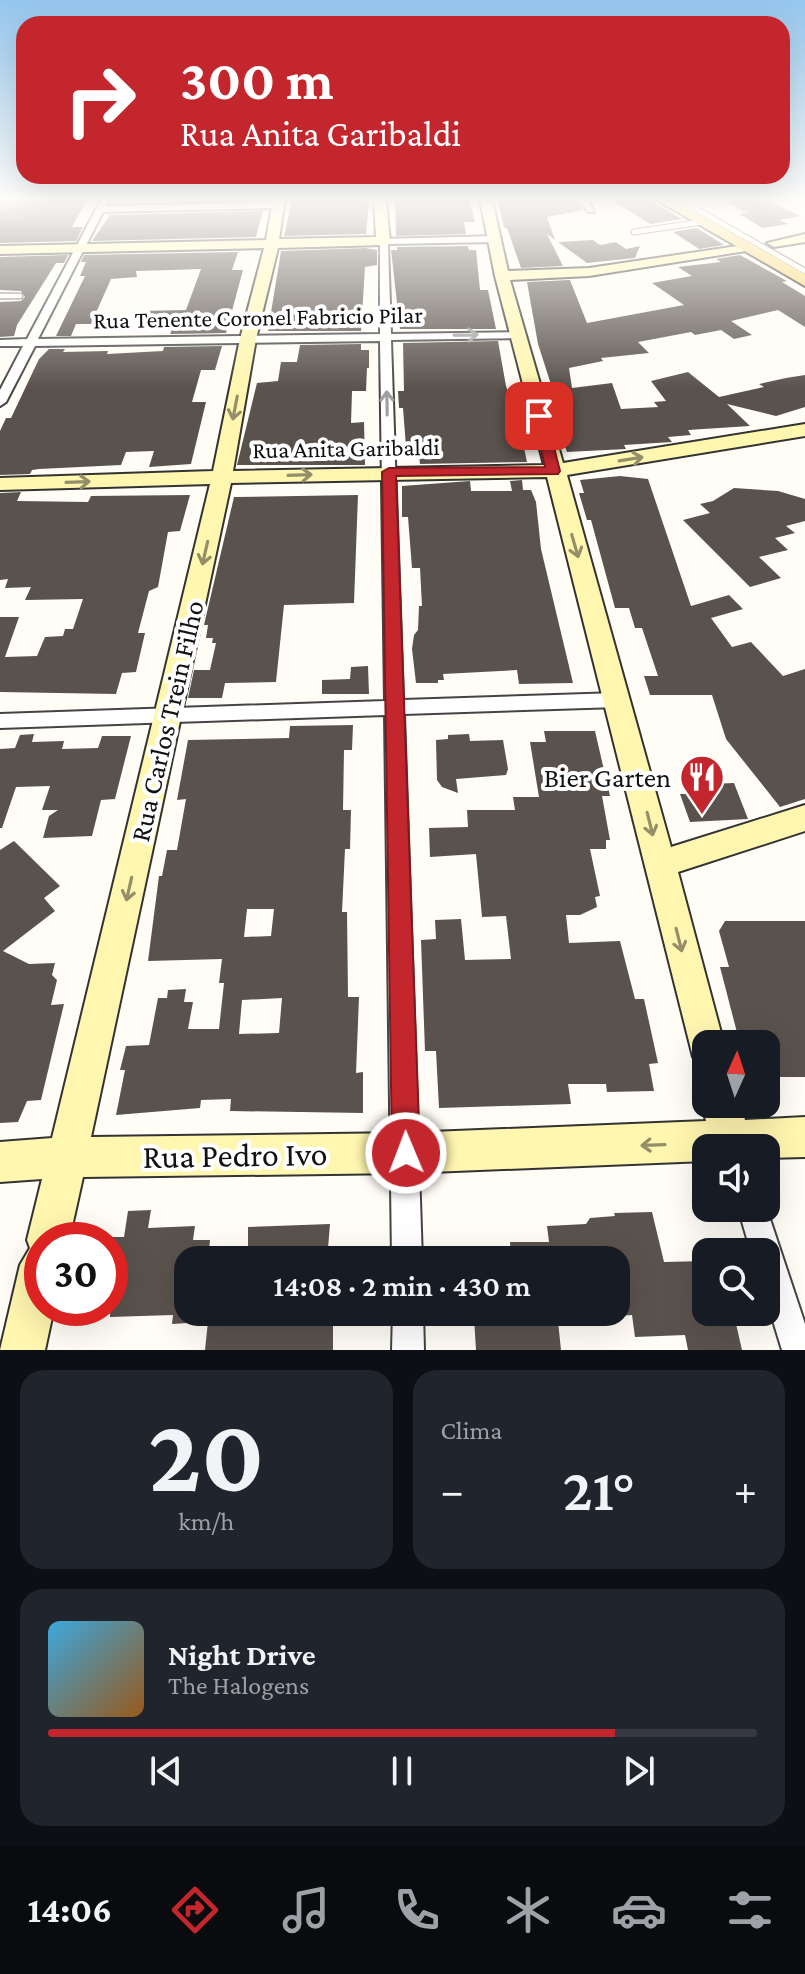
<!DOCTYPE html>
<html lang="pt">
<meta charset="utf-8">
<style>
:root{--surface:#171b24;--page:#20242c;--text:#f1f3f6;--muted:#9ea1a6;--line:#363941;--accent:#c4262e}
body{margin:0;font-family:"Crimson Pro",serif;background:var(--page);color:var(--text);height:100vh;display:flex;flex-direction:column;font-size:30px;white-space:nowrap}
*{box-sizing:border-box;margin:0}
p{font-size:26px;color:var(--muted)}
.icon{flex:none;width:44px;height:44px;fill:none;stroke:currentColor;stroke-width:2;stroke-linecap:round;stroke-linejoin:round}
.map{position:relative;height:1350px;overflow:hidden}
.details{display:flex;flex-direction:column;gap:20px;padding:20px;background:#0d0f14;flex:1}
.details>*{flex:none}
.hud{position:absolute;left:16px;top:16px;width:774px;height:168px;border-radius:24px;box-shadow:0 8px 32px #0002;background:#c4262e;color:#fff;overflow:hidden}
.needle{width:52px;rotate:3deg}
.tools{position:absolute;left:692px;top:1030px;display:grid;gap:16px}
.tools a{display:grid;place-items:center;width:88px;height:88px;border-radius:16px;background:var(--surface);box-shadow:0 8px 32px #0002;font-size:40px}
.speed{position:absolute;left:24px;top:1222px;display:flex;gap:16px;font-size:40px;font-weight:700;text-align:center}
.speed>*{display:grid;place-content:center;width:104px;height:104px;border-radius:50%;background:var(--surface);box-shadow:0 8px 32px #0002;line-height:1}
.speed .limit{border:12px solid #d22;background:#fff;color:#111}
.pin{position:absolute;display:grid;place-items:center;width:68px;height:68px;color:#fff;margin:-34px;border-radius:16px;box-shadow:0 4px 12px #0006}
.me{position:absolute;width:88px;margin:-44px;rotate:359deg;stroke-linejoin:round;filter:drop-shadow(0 0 6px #0008)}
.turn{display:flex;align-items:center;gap:28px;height:168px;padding:0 32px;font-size:36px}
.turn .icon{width:104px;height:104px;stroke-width:2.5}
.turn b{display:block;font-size:56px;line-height:68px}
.big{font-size:60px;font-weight:600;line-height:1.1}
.details .card{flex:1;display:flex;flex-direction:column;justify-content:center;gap:12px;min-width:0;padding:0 28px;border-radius:24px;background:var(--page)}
.details .dial{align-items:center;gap:0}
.dial b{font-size:104px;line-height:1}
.song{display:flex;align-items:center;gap:24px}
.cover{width:96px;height:96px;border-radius:12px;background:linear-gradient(135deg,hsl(200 70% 55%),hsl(30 70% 35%))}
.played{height:8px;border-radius:4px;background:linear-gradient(90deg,var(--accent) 80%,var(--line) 80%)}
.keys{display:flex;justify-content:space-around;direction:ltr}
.heat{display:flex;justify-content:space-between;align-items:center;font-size:44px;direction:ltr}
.details .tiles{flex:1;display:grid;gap:20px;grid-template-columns:1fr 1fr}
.card:last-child{grid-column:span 2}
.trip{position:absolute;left:174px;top:1246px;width:456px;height:80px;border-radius:24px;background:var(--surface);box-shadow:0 8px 32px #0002;font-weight:600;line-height:80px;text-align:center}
.tab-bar{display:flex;height:128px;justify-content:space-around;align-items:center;background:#090b0e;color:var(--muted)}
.tab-bar .icon{width:56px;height:56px}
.tab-bar .current{color:var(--accent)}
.tab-bar b{font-size:36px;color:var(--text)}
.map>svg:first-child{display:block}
.building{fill:#5a524d;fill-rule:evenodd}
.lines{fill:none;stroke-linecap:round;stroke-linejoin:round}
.lane-casing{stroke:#444;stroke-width:7}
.street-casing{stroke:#444;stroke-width:4}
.secondary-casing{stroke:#333;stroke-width:4}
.primary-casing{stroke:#222;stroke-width:4}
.lane{stroke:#fff;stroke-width:5}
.street{fill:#fff;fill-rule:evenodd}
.secondary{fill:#fff6b0;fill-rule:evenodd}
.primary{fill:#f9d66b;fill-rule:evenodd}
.oneway{stroke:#a0a0a0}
.oneway2{stroke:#948f68}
.route{fill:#c4262e;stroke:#7f191e;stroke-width:2}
.labels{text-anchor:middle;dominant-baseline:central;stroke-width:8;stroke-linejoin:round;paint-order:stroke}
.far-street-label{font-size:24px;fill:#111;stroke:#fff}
.street-label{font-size:28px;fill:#111;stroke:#fff}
.poi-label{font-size:28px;fill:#111;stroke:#fff;text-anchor:end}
.near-street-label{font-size:34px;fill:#111;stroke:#fff}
</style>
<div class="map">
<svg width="805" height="1350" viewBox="0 0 805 1350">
<rect width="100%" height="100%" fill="#fffdf5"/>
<!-- building -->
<g class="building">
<polygon points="0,200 87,200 72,227 83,227 76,241 0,243"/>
<polygon points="292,200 364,200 364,203 369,203 366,234 284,236"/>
<polygon points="395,200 470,200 475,222 464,222 466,234 396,236"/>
<polygon points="498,200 577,200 583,210 547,217 555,240 547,234 563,266 521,268 507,228 504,228"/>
<polygon points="612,200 649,200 682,219 650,224"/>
<polygon points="723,200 768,200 800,216 780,220 788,224 763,228 739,214 747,213"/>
<polygon points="263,211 256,237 92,241 110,215"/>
<polygon points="697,228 724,245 699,249 673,232"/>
<polygon points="593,240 600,245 616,242 626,249 640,246 635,258 587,263 558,242"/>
<polygon points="468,246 469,250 476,250 480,290 488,290 496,329 400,329 391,250 397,250 397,247"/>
<polygon points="365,248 377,250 377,265 365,267 361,331 268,331 281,251"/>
<polygon points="238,252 232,270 243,270 226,333 170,334 175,323 141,324 141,311 186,310 201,269 170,270 136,271 137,277 111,279 91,324 76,324 71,336 56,336 85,276 80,276 86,262 81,262 84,255"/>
<polygon points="68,255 64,263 56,263 17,325 14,336 0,337 0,302 21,301 25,297 21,291 0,290 0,257"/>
<polygon points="740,255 787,281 782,282 805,296 805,327 778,310 731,321 752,335 734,339 721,330 695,335 691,332 638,342 649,353 601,358 603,361 569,368 572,388 612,383 621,409 658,407 654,402 666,401 651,381 688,372 719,397 764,387 759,384 786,378 805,375 805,407 776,416 727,404 750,426 688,430 691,435 668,437 672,442 624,445 626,449 567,452 557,425 564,425 538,344 527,282 570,280 587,323 684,305 652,283 692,276 678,267 721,262 716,259"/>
<polygon points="498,341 506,386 510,397 513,397 527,462 420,464 419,456 413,456 412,447 406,447 403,408 399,408 398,391 404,391 403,343"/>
<polygon points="361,344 361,350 369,350 369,368 367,368 366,391 352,391 351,423 364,422 365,465 237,465 257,383 278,381 281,362 297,362 300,345"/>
<polygon points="222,346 215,370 201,370 192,402 206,402 191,464 149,467 154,451 126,452 121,465 39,469 32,470 30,474 0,475 0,431 6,418 11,418 39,359 49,349 65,349 63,352 108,351 107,354 163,351 164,347"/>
<polygon points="620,476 648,479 691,606 729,595 743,609 711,618 732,647 751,642 783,676 805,669 805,799 780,807 726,739 712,695 650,695 644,676 658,676 642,628 635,628 629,608 615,608 591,520 587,520 579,493 584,493 580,480"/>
<polygon points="522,480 523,490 531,490 536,502 541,549 573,683 519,684 517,670 443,674 444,680 438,680 438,683 416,683 412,649 414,635 418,630 419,606 422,606 420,568 412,568 408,517 402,517 402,486 470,481 471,491 512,491 510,481"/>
<polygon points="734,488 778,491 805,499 805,521 786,526 795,533 775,538 788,550 759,557 781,578 750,587 683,520 710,513 700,504 713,501"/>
<polygon points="21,492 17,501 88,502 91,496 190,495 180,531 168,532 158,587 149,591 138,633 145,633 136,672 122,673 116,694 0,692 0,617 19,617 5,657 37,656 45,637 63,636 65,629 73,629 83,599 25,600 31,587 5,588 8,579 0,580 0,493"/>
<polygon points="358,495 354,603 284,605 276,682 225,683 222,698 188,698 194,670 210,670 216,643 212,643 213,638 206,638 208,625 204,625 234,497"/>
<polygon points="368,666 369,694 322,694 322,680 350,679 351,667"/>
<path d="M353 725 352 750H344L343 810H351L350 849H345L342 912H347L348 997H359L356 1073 363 1072V1113L230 1111 231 1099 201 1100 200 1108 116 1115 125 1070H120L126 1046 149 1045 158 998H167L168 990 186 989 184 1002H193L188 1029H219L224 983H219L222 959 148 961 159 876H162L167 850H177L186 799 177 800 188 740 289 738 290 726ZM247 909H274L271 936 244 937ZM282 998 279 1033 239 1034 242 1000Z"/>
<polygon points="544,731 595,731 610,796 602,796 610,840 606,840 606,849 590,849 600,896 595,897 597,907 580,915 566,915 569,943 620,941 635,999 644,999 658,1063 649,1064 654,1091 607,1092 606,1084 568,1084 571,1104 439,1108 436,1051 425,1051 421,940 436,939 435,920 461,919 465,960 511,959 506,916 482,917 476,854 430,857 429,828 468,827 467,810 515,810 513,797 539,797 530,742 546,742"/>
<polygon points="34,734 32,742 64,741 62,749 98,748 102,736 131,736 115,799 101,800 92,836 43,838 49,816 58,810 42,810 50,786 16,787 2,828 0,828 0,749 15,748 20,735"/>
<polygon points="469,734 470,741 503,740 508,769 506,775 456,779 458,793 442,787 437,780 436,740 448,739 448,735"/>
<polygon points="734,783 748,819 690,822 680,794 686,794 683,785"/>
<polygon points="14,841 60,886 44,898 55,911 3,951 29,964 55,963 52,975 57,980 51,1005 64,1004 41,1100 27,1101 18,1122 0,1123 0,850"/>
<polygon points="725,921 805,921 805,1077 766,1077 766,1044 740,1044 720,967 729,967 719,931"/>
<polygon points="151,1210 148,1228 195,1226 193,1240 210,1240 208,1260 188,1260 188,1323 172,1324 173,1315 110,1317 110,1237 124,1237 128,1211"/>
<polygon points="652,1212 664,1262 706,1261 706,1312 726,1312 729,1324 736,1324 742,1350 688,1350 685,1335 635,1337 632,1315 616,1316 616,1260 511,1260 510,1242 549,1242 547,1226 586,1224 590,1218 615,1216 614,1213"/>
<polygon points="330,1224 327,1260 248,1260 248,1227"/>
<polygon points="209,1312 333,1312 333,1350 205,1350"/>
<polygon points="483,1312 557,1312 561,1350 476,1350 474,1318 483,1318"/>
</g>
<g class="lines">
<!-- lane casing -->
<g class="lane-casing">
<g id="lane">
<polyline points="680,200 805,271"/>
<polyline points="634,232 702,222"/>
<polyline points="0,296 20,296"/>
</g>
</g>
<!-- street casing -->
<g class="street-casing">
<g id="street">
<polygon points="101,200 109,200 106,206 278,202 282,205 278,208 103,212 38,339 380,334 380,239 496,236 501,239 496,242 388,244 391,334 518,332 524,335 518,338 391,340 403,700 618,693 625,695 627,700 625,705 618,707 404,714 422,1260 392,1260 385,715 0,728 0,714 385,701 380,341 35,346 6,402 0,406 0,390 23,346 0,346 0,340 27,339"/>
<polygon points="580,200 588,200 594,212 588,212"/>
<polygon points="738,1208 766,1207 805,1324 805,1350 782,1350 766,1298 766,1252 751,1252"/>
<polygon points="393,1312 423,1312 424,1350 392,1350"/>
</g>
</g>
<!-- secondary casing -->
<g class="secondary-casing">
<g id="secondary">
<polygon points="273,200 285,200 279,239 376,237 374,200 386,200 390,241 383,245 278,248 256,339 233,471 544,465 495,276 480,200 492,200 508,271 589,268 751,244 753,247 746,251 589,276 510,280 563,463 805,424 805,436 567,475 671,847 805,805 805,831 678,872 724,1044 706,1044 706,1062 693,1057 547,477 231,483 91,1137 406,1133 706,1121 702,1104 706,1094 706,1104 740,1104 745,1120 805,1117 805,1157 766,1158 766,1148 706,1148 706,1161 406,1173 83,1177 69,1240 42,1240 42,1308 54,1308 45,1350 0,1350 20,1265 30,1248 27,1240 42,1179 0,1182 0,1142 52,1138 210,484 0,490 0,478 213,471 240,339 264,248 0,254 0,246 266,240"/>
<polygon points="805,234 805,242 774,247 767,243"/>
</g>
</g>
<!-- primary casing -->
<g class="primary-casing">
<polygon id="primary" points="657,200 674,200 805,274 805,286"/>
</g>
<!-- lane -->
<use href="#lane" class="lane"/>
<!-- street -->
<use href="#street" class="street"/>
<!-- secondary -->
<use href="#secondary" class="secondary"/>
<!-- primary -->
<use href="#primary" class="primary"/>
</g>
<!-- one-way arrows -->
<defs><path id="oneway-shaft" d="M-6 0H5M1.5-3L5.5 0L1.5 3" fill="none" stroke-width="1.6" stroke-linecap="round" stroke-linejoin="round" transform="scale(2)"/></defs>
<g class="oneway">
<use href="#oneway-shaft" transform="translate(466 335) rotate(-1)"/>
<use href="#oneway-shaft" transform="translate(387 403) rotate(-91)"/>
</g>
<g class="oneway2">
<use href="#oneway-shaft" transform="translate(235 408) rotate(101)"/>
<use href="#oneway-shaft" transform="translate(631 459) rotate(-9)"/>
<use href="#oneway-shaft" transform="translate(300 475) rotate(-2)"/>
<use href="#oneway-shaft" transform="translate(78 482) rotate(-2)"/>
<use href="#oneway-shaft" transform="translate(575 546) rotate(74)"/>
<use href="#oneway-shaft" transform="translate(205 553) rotate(103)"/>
<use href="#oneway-shaft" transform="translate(650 824) rotate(76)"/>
<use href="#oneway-shaft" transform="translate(129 889) rotate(103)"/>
<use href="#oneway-shaft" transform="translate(679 940) rotate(76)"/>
<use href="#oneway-shaft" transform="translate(653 1145) rotate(178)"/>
</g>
<!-- sky -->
<linearGradient id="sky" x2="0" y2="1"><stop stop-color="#95c6ee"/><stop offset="0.51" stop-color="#fffefa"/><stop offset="1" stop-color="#fffefa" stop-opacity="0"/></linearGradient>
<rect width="805" height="389" fill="url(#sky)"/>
<!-- route -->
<polygon class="route" points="539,413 546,416 560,471 558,474 396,476 420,1153 416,1162 406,1167 397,1162 392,1153 382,472 389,468 545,467 533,416"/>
<!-- icons -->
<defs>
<g id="restaurant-pin" transform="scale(2.3)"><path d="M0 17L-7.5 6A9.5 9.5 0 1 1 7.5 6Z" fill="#c4262e" stroke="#fff"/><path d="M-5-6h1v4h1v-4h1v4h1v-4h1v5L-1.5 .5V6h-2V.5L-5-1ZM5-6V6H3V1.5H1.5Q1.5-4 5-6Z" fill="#fff"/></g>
</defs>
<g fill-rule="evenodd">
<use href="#restaurant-pin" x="702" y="777"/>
</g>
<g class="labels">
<!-- far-street labels -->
<g class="far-street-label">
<text transform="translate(258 317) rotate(-1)">Rua Tenente Coronel Fabricio Pilar</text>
<text transform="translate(346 448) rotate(-1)">Rua Anita Garibaldi</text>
</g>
<!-- street labels -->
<g class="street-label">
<text transform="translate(167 721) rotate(-77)">Rua Carlos Trein Filho</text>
</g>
<!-- poi labels -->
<g class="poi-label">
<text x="671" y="777">Bier Garten</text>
</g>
<!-- near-street labels -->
<g class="near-street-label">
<text transform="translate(235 1155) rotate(-1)">Rua Pedro Ivo</text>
</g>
</g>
</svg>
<div class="tools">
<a><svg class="needle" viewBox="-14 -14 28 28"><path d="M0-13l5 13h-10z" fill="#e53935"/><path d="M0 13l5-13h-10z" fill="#9ea1a6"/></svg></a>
<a><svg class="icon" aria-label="sound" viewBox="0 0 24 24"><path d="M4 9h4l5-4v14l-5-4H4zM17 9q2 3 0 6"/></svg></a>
<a><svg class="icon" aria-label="search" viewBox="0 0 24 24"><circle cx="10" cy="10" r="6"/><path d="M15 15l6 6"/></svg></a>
</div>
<div class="speed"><div class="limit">30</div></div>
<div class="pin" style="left:539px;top:416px;background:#d93025"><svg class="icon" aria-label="arrive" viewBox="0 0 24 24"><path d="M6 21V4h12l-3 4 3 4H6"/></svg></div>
<svg class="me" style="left:406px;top:1153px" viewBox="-20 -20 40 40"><circle r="17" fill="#c4262e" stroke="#fff" stroke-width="3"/><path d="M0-11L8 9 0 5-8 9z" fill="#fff"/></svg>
<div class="trip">14:08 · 2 min · 430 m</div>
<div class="hud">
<div class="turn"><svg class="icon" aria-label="right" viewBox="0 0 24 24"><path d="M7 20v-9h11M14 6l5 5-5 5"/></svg><div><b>300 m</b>Rua Anita Garibaldi</div></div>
</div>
</div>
<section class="details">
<div class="tiles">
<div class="card dial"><b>20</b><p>km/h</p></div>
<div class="card"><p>Clima</p>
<div class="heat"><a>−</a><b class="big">21°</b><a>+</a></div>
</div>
<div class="card">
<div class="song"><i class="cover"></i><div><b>Night Drive</b><p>The Halogens</p></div></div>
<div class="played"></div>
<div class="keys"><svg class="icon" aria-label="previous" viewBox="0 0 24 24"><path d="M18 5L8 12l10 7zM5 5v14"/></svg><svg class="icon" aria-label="pause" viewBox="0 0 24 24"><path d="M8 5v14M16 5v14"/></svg><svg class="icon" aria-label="next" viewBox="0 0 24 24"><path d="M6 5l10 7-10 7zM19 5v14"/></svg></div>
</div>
</div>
</section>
<nav class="tab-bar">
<b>14:06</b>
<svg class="icon current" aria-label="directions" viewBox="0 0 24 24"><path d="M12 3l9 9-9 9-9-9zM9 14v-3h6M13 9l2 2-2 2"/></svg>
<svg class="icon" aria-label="music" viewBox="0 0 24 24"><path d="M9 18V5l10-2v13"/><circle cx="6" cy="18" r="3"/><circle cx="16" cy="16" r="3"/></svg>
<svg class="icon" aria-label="phone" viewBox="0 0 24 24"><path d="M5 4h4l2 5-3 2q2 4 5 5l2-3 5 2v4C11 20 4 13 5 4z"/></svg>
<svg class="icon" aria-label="climate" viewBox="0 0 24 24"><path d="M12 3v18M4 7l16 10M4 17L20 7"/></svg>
<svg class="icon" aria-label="car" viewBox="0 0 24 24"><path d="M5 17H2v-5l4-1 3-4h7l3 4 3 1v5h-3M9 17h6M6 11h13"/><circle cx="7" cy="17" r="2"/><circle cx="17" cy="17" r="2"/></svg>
<svg class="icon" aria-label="filters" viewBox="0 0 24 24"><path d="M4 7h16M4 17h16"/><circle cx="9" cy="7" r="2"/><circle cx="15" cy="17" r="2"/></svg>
</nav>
